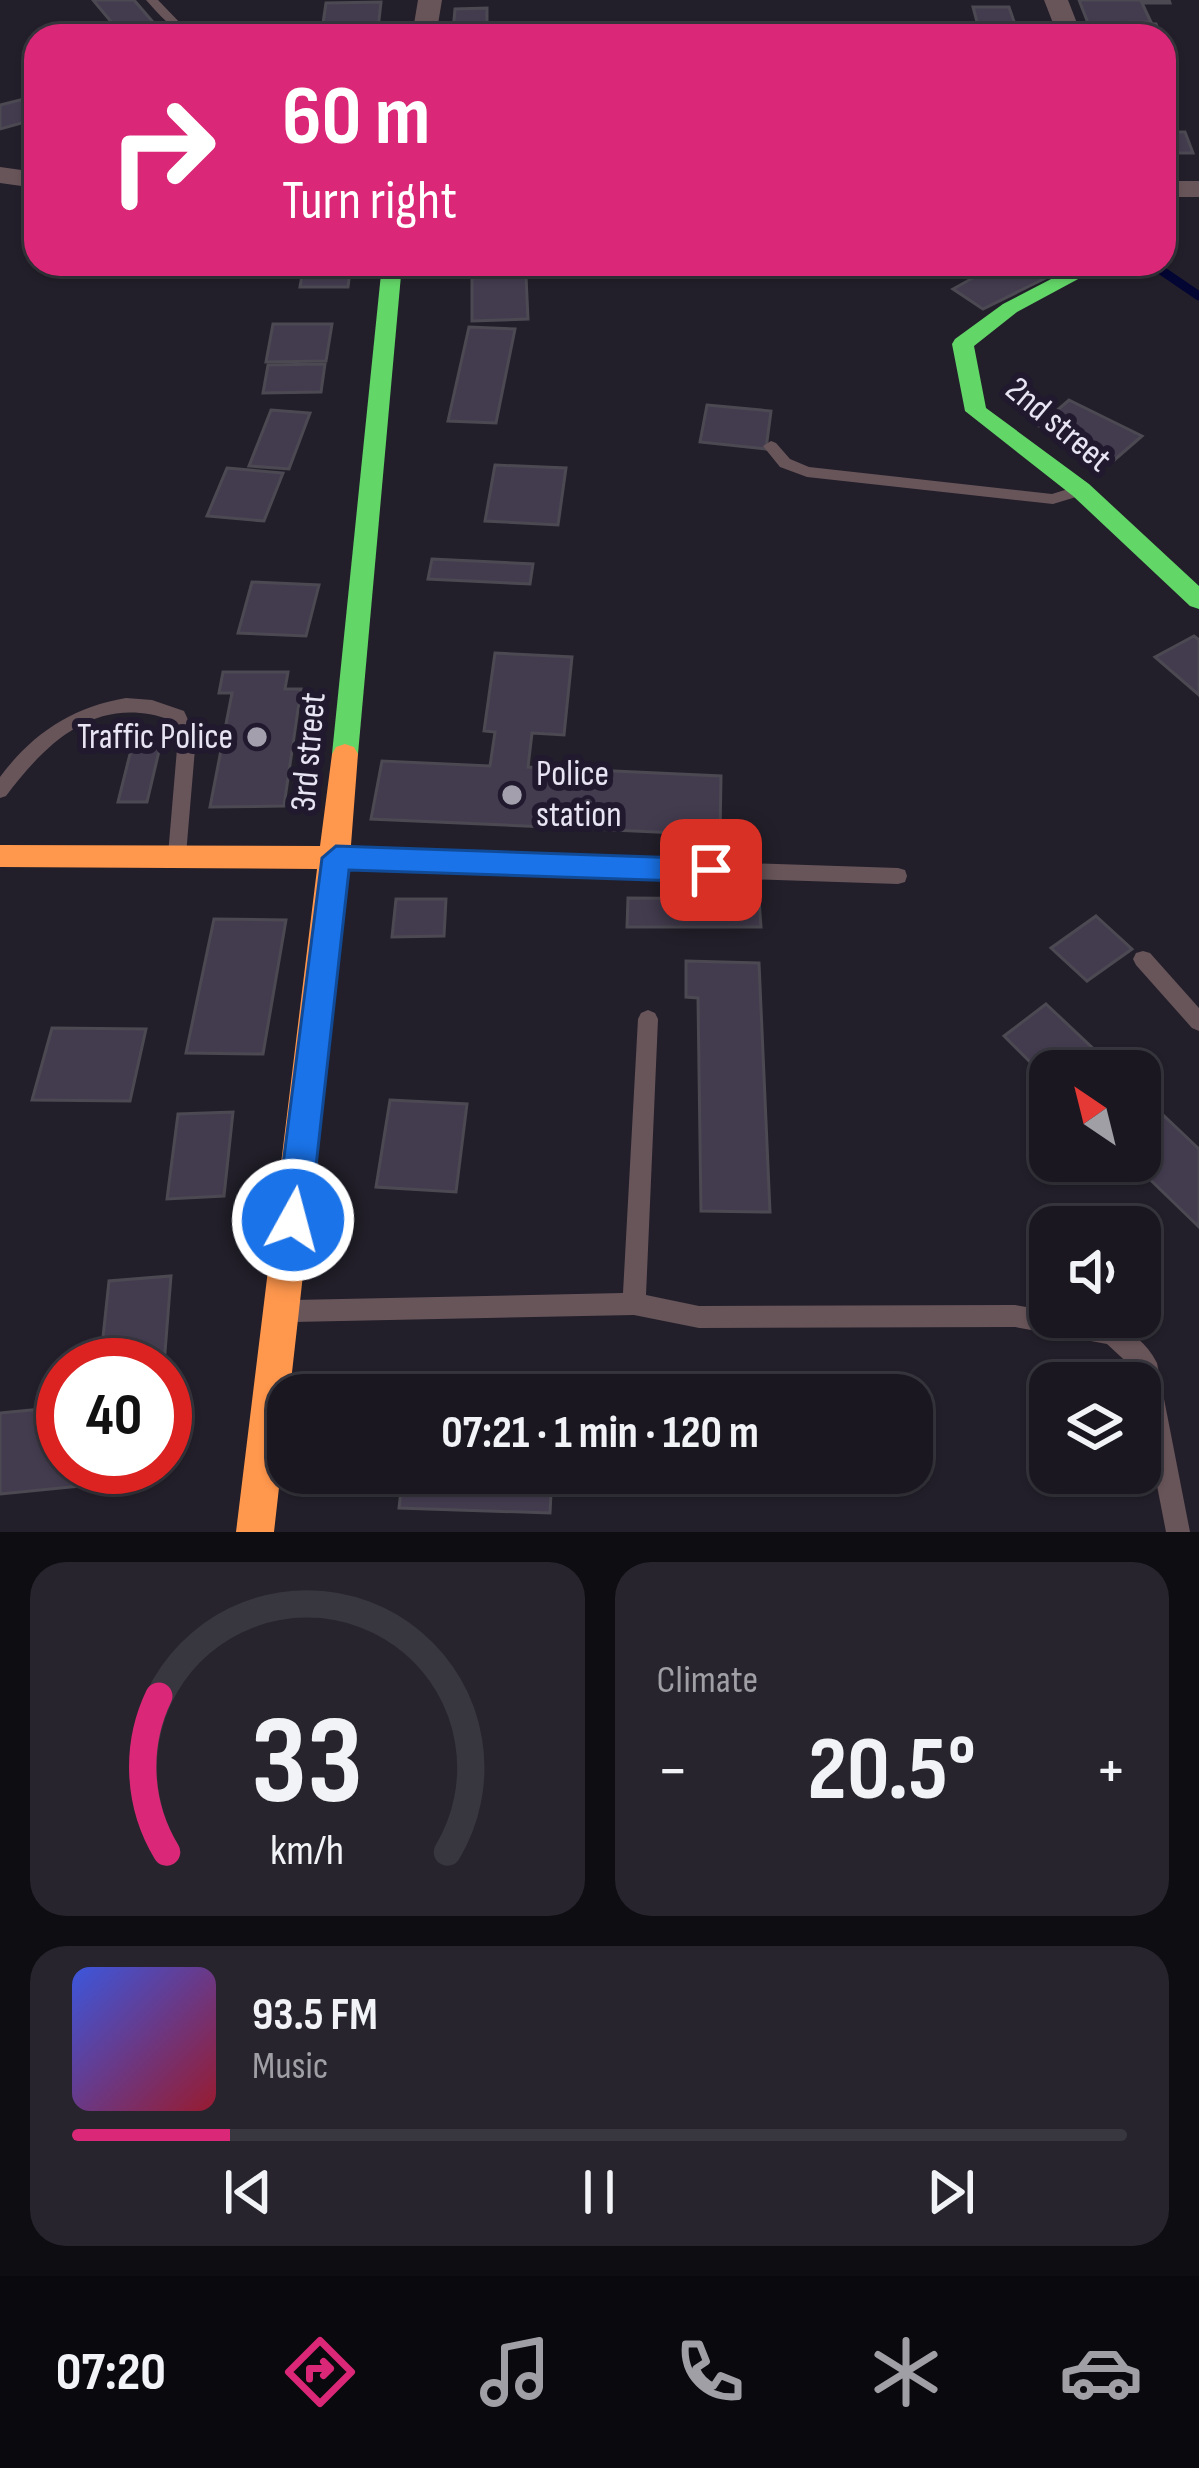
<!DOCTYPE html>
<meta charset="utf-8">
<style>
:root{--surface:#1a1720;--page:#27242d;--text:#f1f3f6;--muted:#9f9fa5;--line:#38363e;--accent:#db2777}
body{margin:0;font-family:"Sofia Sans Condensed",sans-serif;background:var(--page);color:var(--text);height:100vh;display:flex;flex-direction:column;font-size:45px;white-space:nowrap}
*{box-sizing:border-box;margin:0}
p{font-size:39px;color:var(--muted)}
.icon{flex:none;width:66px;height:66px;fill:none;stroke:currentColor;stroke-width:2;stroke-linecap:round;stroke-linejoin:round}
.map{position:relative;height:1532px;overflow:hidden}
.sheet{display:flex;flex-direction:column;gap:30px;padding:30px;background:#0e0d12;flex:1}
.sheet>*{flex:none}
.guide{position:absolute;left:24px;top:24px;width:1152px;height:252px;border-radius:36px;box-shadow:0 3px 9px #0004,0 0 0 3px var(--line);background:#db2777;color:#fff;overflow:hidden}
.needle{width:78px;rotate:325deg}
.tools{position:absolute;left:1029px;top:1050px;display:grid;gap:24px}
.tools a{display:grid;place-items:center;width:132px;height:132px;border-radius:24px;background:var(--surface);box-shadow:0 3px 9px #0004,0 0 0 3px var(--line);font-size:60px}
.speed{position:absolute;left:36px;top:1338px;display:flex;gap:24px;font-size:60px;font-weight:700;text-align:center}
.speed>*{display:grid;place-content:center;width:156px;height:156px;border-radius:50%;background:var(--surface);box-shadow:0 3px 9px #0004,0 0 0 3px var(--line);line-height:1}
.speed .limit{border:18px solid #d22;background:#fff;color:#111}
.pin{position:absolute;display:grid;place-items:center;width:102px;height:102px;color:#fff;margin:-51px;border-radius:24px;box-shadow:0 6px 18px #0006}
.me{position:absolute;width:132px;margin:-66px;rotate:7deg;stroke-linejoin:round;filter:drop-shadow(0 0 9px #0008)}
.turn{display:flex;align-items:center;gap:42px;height:252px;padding:0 60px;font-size:54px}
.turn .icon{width:156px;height:156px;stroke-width:2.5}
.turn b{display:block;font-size:84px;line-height:102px}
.big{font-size:90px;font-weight:700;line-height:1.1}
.sheet .card{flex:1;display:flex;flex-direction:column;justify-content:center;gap:18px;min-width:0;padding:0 42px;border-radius:36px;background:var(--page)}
.sheet .dial{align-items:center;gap:0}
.dial svg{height:312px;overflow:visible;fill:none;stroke:var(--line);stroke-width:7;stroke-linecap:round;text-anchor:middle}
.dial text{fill:var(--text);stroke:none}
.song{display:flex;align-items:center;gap:36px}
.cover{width:144px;height:144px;border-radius:18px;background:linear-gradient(135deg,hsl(230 70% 55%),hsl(350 70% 35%))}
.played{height:12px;border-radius:6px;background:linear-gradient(90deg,var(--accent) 15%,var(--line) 15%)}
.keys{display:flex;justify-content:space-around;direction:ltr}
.heat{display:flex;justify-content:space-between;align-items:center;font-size:66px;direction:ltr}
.sheet .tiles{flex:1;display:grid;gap:30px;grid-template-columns:1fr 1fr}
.card:last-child{grid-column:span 2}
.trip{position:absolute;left:267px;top:1374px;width:666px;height:120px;border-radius:36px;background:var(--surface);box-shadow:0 3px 9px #0004,0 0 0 3px var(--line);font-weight:700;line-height:120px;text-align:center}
.dock{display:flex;height:192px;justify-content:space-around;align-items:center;background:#0a090d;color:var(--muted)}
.dock .icon{width:84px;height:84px}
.dock .active{color:var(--accent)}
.dock b{font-size:54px;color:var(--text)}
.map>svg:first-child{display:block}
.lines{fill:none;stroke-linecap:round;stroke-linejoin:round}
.stream{stroke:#030533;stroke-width:9}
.building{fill:#433c4f;stroke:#4c4952;stroke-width:3}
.lane{fill:#68555a;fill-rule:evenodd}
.street{fill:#68555a;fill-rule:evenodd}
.fast{fill:#63d668;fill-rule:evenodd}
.slow{fill:#ff974d;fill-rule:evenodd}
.route{fill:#1a73e8;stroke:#114b97;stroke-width:3}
.poi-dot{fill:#a39fad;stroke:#211a2f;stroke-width:4.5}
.labels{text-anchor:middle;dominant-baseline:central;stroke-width:12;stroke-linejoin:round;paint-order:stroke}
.street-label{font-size:36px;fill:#e8e4f3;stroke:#211a2f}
.poi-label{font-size:36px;fill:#e8e4f3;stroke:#211a2f;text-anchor:end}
</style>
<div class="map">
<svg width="1199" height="1532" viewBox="0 0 1199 1532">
<rect width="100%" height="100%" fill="#221f2a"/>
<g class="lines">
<!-- stream -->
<polyline class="stream" points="1152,264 1199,296"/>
</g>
<!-- building -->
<g class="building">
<polygon points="93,0 134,0 165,36 123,36"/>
<polygon points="1079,0 1169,0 1170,3 1142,3 1151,22 1088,23"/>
<polygon points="381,2 378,29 322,30 326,3"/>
<polygon points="973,7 1009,7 1018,33 980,33"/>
<polygon points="487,8 487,31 453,31 455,9"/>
<polygon points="1094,23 1156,24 1161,36 1099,36"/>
<polygon points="28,98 36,119 0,129 0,105"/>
<polygon points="1164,132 1185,132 1193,153 1164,153"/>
<polygon points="304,264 351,264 348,287 300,287"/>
<polygon points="998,264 1059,264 1066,268 983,309 953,289"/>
<polygon points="526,276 528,319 472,321 472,278"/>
<polygon points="273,324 332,324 326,361 266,362"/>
<polygon points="469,327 515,329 496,423 448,421"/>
<polygon points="325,364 321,392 263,393 268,365"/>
<polygon points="1069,400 1142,436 1111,463 1039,426"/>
<polygon points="707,405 771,411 766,449 700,442"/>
<polygon points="271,410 310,413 289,469 249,466"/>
<polygon points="495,465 566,468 558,525 485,521"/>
<polygon points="227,468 283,473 264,521 207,516"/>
<polygon points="432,559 533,564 530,584 428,579"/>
<polygon points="252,582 319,585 306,636 238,633"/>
<polygon points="1194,636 1199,640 1199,695 1155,657"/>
<polygon points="495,653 572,657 564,735 532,733 528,767 721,776 720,835 371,819 382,761 490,766 495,732 484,731"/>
<polygon points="223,672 288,672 285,689 301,689 284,806 210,807 232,693 219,693"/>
<polygon points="136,730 164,730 147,802 118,802"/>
<polygon points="628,898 759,899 761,927 627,927"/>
<polygon points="396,899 446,899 444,936 392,937"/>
<polygon points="1096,916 1132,949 1087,981 1051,948"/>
<polygon points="214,919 286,920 263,1054 186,1053"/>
<polygon points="686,961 759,963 770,1212 701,1211 698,998 686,997"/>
<polygon points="1046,1004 1117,1071 1050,1071 1050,1082 1004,1036"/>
<polygon points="52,1028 146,1029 130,1101 32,1100"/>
<polygon points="1140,1093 1199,1149 1199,1227 1131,1161 1140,1161"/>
<polygon points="390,1100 467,1104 456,1192 376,1187"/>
<polygon points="233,1112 224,1196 167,1199 178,1114"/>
<polygon points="171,1276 164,1365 100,1365 109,1281"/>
<polygon points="413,1383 557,1388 556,1395 412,1395"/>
<polygon points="63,1407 63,1467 123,1467 122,1482 0,1494 0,1413"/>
<polygon points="403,1473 552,1473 550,1513 399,1508"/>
</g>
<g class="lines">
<!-- lane -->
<g class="lane">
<path d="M146 0H158L184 27 215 36C178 36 170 27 146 0Z"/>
<polygon points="247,33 256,34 258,36 241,36"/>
<polygon points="771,441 776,443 790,459 809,467 1052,494 1081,485 1089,490 1086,494 1053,504 807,477 780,467 763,446"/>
<path d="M126 698 152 700 184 711 196 737 186 855 184 860H170L168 855 178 737 171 720C98 694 48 740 6 796L0 798V777C32 734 72 707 126 698Z"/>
<polygon points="341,850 898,868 905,870 907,876 905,882 898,884 341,866 334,863 332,858 334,853"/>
<polygon points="1143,951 1150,953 1199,1008 1199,1031 1192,1028 1136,965 1133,959 1136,953"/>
<path d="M648 1010 655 1013 658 1019 646 1295 699 1306 1015 1305 1050 1311V1317C1092 1317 1136 1321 1157 1363L1190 1532H1166L1140 1398V1383H1137L1134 1369 1107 1344 1015 1327 699 1328 634 1315 293 1322 285 1319 282 1311 285 1303 293 1300 623 1293 638 1019 641 1013Z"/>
</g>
<!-- street -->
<g class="street">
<polygon points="418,0 442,0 436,36 412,36"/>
<polygon points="1044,0 1068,0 1082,36 1058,36"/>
<polygon points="0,167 36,172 36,188 0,183"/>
<rect x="1164" y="181" width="35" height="16"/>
</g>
<!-- fast -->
<g class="fast">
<polygon points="382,264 402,264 358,754 354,761 336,761 332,754"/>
<polygon points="1080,264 1106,264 1017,312 974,346 986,408 1089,484 1199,586 1199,609 1190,606 1073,496 965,411 952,344 955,339 1003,304"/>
</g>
<!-- slow -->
<polygon class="slow" points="345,744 354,747 358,754 350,858 274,1532 236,1532 317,869 0,867 0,845 320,846 332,754 336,747"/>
</g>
<!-- route -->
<polygon class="route" points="336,846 711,859 725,870 711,882 349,870 310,1220 305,1232 293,1236 281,1232 276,1220 322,858"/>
<!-- markers -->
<g class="poi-dot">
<circle cx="257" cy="737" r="12"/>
<circle cx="512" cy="795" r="12"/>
</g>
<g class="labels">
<!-- street labels -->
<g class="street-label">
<text transform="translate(1058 425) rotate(40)">2nd street</text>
<text transform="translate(309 752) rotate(-85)">3rd street</text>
</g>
<!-- poi labels -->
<g class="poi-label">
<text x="233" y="737">Traffic Police</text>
<text x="536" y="774" text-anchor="start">Police<tspan x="536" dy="41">station</tspan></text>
</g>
</g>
</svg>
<div class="tools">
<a><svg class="needle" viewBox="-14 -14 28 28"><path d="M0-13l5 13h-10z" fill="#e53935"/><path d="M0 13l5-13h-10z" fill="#9f9fa5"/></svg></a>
<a><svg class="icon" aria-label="sound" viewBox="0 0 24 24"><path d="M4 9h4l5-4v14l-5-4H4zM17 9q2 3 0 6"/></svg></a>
<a><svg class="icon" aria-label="layers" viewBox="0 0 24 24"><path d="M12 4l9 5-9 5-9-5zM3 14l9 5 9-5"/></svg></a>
</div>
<div class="speed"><div class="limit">40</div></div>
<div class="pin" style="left:711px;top:870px;background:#d93025"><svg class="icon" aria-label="arrive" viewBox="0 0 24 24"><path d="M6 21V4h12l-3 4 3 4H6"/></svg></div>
<svg class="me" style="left:293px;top:1220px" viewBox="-20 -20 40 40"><circle r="17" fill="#1a73e8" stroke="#fff" stroke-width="3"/><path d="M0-11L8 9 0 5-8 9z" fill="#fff"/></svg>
<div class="trip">07:21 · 1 min · 120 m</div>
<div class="guide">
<div class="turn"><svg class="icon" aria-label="right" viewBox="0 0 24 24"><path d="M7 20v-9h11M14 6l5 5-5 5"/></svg><div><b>60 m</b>Turn right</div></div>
</div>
</div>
<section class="sheet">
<div class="tiles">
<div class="card dial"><svg viewBox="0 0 100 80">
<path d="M14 69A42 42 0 1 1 86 69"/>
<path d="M14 69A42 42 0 0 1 12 29" stroke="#db2777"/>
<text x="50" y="56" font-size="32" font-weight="700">33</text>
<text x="50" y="72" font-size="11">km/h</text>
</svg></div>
<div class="card"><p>Climate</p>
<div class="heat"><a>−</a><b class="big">20.5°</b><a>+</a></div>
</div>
<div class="card">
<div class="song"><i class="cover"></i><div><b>93.5 FM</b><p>Music</p></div></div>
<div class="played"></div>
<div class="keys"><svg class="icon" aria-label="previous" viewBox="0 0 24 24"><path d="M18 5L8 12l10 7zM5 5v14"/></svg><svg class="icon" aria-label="pause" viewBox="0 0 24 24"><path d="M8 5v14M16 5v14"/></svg><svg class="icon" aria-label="next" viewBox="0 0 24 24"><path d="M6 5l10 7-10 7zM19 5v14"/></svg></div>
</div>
</div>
</section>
<nav class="dock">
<b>07:20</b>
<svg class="icon active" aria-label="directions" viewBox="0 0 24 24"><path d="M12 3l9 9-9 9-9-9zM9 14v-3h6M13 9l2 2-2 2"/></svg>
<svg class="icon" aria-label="music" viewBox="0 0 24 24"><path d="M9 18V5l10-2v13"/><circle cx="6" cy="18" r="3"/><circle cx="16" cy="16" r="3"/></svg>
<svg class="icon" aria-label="phone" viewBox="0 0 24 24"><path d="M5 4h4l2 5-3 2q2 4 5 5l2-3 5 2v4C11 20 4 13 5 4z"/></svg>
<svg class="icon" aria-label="climate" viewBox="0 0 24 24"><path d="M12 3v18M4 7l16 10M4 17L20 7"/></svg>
<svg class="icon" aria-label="car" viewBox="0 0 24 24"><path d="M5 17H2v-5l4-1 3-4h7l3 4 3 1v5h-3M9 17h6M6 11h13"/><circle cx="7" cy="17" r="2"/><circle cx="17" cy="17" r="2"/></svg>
</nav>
